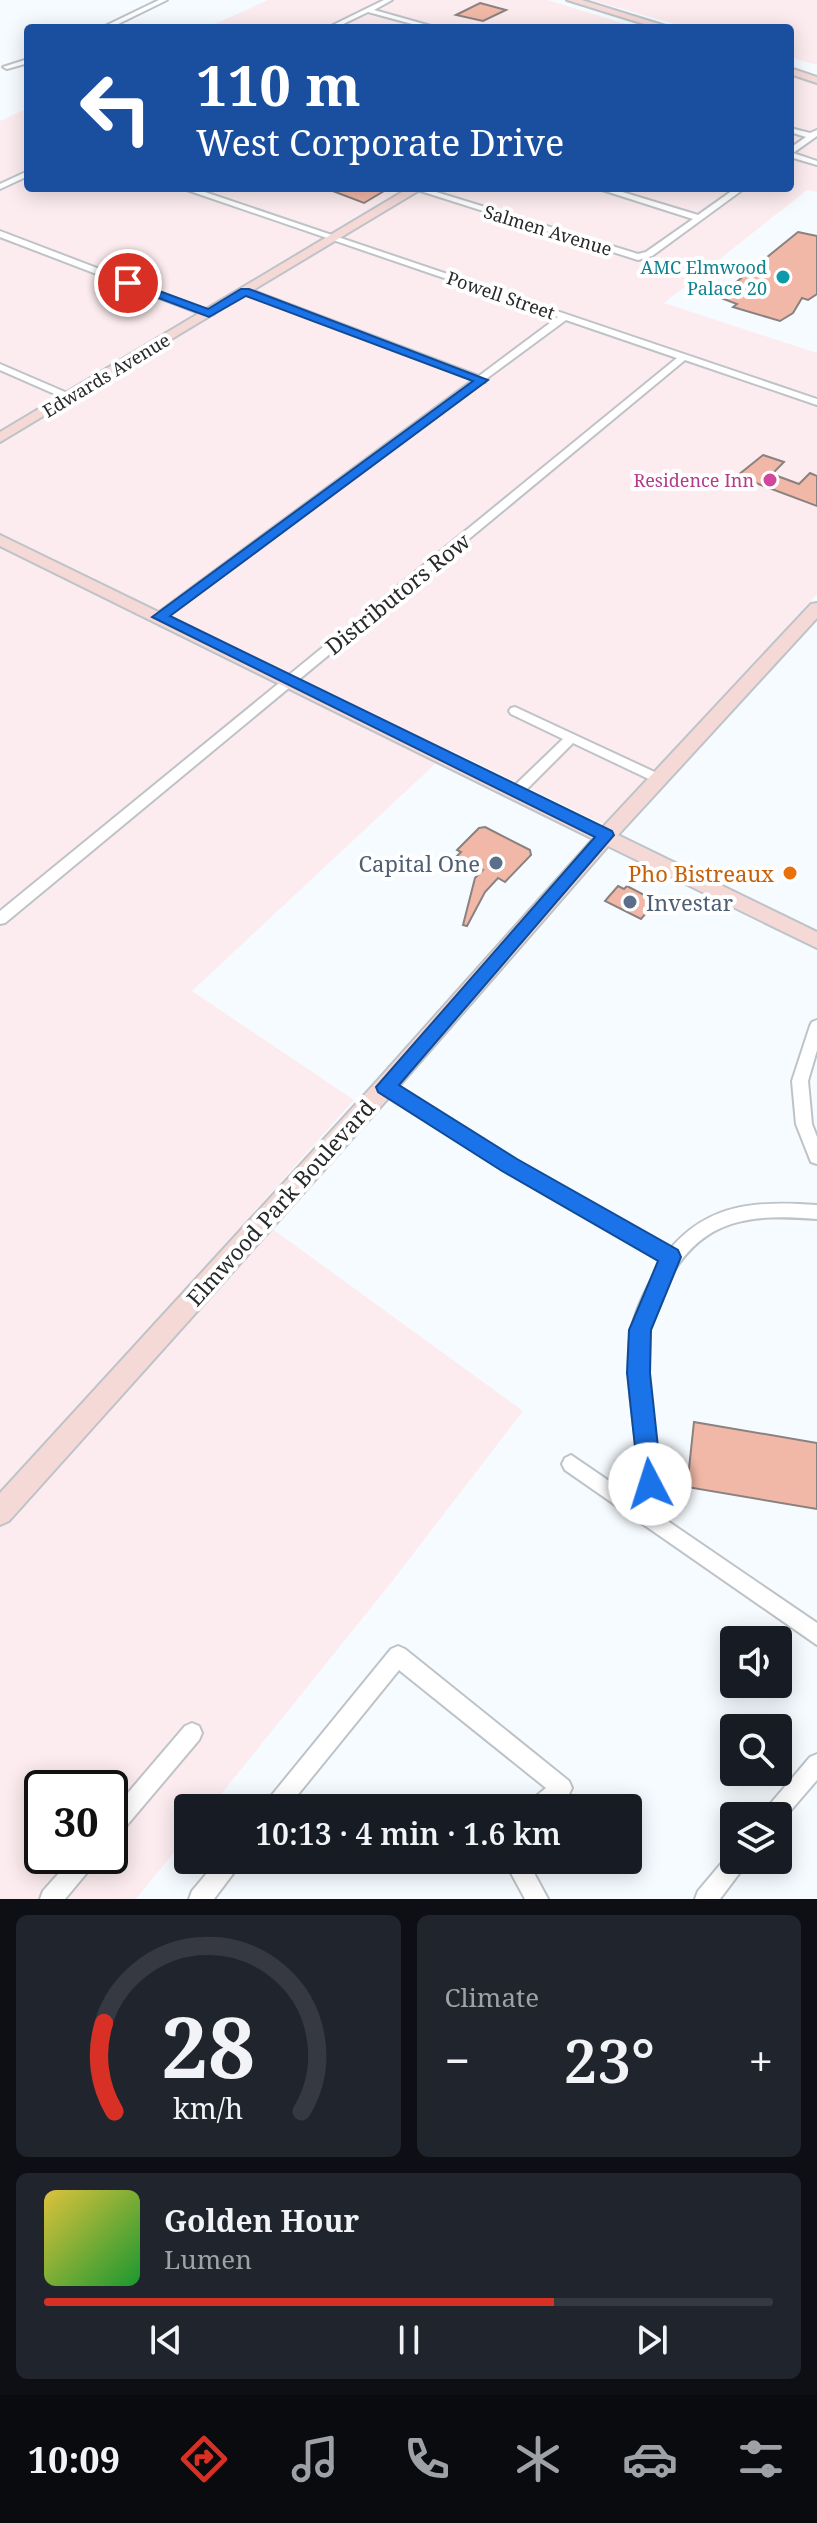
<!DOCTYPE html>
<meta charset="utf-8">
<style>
:root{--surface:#171b24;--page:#20242c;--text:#f1f3f6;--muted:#9ea1a6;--line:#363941;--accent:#d93025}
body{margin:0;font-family:"Noto Serif",serif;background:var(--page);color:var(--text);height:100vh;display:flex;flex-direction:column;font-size:30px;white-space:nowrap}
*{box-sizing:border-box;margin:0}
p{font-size:26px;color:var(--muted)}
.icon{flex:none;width:44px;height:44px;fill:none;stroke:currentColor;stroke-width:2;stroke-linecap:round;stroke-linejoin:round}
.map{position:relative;height:1899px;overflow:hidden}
.side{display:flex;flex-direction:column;gap:16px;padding:16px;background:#0d0f14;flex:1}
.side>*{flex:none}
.guide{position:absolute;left:24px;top:24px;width:770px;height:168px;border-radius:8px;box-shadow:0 4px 20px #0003;background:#1a4fa0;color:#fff;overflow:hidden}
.tools{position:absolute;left:720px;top:1626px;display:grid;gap:16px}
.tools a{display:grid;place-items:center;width:72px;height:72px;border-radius:8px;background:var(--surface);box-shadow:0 4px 20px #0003;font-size:40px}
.speed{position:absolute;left:24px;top:1770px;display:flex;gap:16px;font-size:40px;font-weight:700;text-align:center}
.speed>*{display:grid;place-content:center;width:104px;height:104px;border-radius:50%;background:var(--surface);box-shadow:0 4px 20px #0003;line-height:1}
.speed .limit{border:4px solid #111;border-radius:12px;background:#fff;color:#111}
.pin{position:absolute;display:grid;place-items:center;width:68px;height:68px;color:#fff;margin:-34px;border:4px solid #fff;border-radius:50%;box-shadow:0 2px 8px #0007}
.me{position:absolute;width:88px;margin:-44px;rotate:355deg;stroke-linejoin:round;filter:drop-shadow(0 0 6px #0008)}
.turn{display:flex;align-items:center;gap:28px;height:168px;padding:0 40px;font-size:36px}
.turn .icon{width:104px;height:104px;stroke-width:2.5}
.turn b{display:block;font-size:56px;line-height:68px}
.big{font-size:60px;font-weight:600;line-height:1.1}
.side .tile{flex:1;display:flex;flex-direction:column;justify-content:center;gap:12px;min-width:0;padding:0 28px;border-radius:12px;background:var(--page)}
.side .dial{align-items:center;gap:0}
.dial svg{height:208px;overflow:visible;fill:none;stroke:var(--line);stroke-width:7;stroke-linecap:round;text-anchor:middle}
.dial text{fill:var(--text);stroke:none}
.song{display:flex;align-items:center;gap:24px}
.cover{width:96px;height:96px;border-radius:12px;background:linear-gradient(135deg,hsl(50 70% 55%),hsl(130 70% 35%))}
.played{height:8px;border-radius:4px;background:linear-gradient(90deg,var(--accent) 70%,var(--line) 70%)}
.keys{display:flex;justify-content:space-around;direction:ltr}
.heat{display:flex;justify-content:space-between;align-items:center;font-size:44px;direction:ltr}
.side .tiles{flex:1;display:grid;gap:16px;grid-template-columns:1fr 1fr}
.tile:last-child{grid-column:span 2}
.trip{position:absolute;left:174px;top:1794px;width:468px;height:80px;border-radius:8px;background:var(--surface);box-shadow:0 4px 20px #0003;font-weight:600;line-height:80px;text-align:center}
.dock{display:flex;height:128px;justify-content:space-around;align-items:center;background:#090b0e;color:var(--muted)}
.dock .icon{width:56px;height:56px}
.dock .active{color:var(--accent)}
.dock b{font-size:36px;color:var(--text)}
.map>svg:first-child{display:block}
.industrial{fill:#fcecef;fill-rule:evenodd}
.building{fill:#f2b8a7;stroke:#898280;stroke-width:2}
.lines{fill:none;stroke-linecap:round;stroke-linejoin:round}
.street-casing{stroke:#bec3c8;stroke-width:4}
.secondary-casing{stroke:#bec3c8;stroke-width:4}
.street{fill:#fff;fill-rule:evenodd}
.secondary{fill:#f4d9d7;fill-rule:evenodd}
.route{fill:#1a73e8;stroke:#114b97;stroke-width:2}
.culture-dot{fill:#0f9aa8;stroke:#fff;stroke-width:3}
.hotel-dot{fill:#d1479c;stroke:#fff;stroke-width:3}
.service-dot{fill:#5c6f8a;stroke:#fff;stroke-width:3}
.food-dot{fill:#e8710a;stroke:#fff;stroke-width:3}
.labels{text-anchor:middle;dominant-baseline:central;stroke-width:8;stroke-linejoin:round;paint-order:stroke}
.far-street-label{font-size:18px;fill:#27292b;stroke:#fff}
.far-culture-label{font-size:18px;fill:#0d838f;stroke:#fff;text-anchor:end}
.far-hotel-label{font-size:18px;fill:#b23c85;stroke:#fff;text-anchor:end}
.street-label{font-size:22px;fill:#27292b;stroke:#fff}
.service-label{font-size:22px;fill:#4e5e75;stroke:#fff;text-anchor:end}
.food-label{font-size:22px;fill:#c56008;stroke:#fff;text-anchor:end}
</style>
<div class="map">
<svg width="817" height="1899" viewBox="0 0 817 1899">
<rect width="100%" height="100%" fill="#f6fbff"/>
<!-- industrial -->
<g class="industrial">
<polygon points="268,0 547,0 639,28 206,28"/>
<polygon points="591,0 817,0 817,65 790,57 790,28 689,28"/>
<path d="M790 74 817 82V192L807 190 664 303 817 353V594L605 825 450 750 192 991 354 1100 252 1214 523 1411 390 1584 210 1808H188V1835L136 1899H0V121L28 108V188H790ZM42 1788H110V1856H42Z"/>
</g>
<!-- building -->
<g class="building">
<polygon points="480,3 506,10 483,21 456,15"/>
<polygon points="325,188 389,188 364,203"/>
<polygon points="798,232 817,236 817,294 808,300 802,298 793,313 780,321 733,307 737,304 713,295 723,288 729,288"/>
<polygon points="763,455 784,462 772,474 799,484 810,473 817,476 817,506 737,476"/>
<polygon points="485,827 530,850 531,855 505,882 498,878 485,892 467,926 463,925 475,878 483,870 457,856 461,852 457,850 479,828"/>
<polygon points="618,886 624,889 627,886 650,898 648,900 654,904 641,919 605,901"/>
<polygon points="694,1422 817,1443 817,1509 687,1487"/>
</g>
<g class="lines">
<!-- street casing -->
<g class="street-casing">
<g id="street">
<polygon points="159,0 167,0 110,28 101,28"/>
<polygon points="384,0 392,0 374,10 438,28 427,28 368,12 335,28 327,28"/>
<polygon points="28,59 28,63 7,69 3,67"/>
<polygon points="790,128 810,133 817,130 817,136 793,153 817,161 817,165 790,157 790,148 806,137 790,132"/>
<polygon points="28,171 28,176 0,189 0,184"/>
<polygon points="181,188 193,188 817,399 817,405 685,360 5,923 0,924 0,911 677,358 566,320 486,379 485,382 481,383 163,619 155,619 155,615 473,380 242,293 242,289 248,289 479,376 558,317"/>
<polygon points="411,188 423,188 638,254 646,252 693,219 596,188 609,188 698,215 736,188 745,188 652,256 638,260"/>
<polygon points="0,231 212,312 214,314 206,316 0,237"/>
<polygon points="0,364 72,395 74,397 66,399 0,370"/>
<polygon points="515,707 661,775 663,778 661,781 653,781 573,743 522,794 512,794 511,791 512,788 563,739 511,714 509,711 511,708"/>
<polygon points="817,1020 817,1050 808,1081 812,1124 817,1137 817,1164 811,1162 796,1124 792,1081 810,1026 812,1022"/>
<path d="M385 1081 515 1160 670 1249C710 1202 759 1201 817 1205V1219C751 1214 704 1217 669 1279 656 1301 648 1324 647 1349 645 1394 655 1439 659 1484L656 1490 650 1493 644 1490 641 1484C637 1434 621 1371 633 1323 639 1301 651 1280 662 1261L503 1170 380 1091 377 1087 380 1083Z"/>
<polygon points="571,1455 817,1623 817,1645 565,1470 562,1464 565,1458"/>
<path d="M398 1646 405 1649 569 1781 572 1788C563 1810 547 1808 527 1808L530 1801 546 1788 399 1670 287 1808H264L267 1801 391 1649Z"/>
<polygon points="192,1723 199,1726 202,1733 199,1740 117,1837 110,1840 110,1814 185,1726"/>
<polygon points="817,1754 817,1780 780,1823 778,1824 778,1816 763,1816 766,1809 810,1757"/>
<polygon points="734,1851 734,1860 748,1860 744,1867 720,1899 695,1899 698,1891 730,1853"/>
<polygon points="74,1856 99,1856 95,1863 65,1899 40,1899 43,1891"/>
<polygon points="218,1860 242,1860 238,1867 214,1899 189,1899 192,1891"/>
<polygon points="504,1860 527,1860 548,1899 525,1899"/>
</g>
</g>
<!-- secondary casing -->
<g class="secondary-casing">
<g id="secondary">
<polygon points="567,0 582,0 672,28 657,28"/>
<polygon points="790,68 817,77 817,83 790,74"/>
<polygon points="409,188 423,188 0,442 0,432"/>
<polygon points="0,535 602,828 811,604 817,603 817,618 618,835 817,932 817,948 608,846 393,1093 9,1521 0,1525 0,1493 377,1081 593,839 0,546"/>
</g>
</g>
<!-- street -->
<use href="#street" class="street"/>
<!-- secondary -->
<use href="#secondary" class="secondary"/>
</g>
<!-- route -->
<polygon class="route" points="124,281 132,281 208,309 241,289 249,289 488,380 170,616 612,831 614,835 399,1085 517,1159 678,1250 681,1257 651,1330 650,1373 662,1484 659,1492 650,1496 642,1492 639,1484 627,1373 629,1330 658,1261 502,1171 378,1092 376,1087 595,837 152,617 473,381 246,296 209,317 124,285"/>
<!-- markers -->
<circle class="culture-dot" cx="783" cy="277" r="8"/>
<circle class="hotel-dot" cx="770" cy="480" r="8"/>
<g class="service-dot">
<circle cx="496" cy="863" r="8"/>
<circle cx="630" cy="902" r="8"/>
</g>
<circle class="food-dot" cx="790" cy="873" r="8"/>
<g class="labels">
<!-- far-street labels -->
<g class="far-street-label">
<text transform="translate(548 230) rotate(17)">Salmen Avenue</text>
<text transform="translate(501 295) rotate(19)">Powell Street</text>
<text transform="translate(106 375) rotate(-31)">Edwards Avenue</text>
</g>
<!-- far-culture labels -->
<g class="far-culture-label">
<text x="767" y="267">AMC Elmwood<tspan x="767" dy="21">Palace 20</tspan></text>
</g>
<!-- far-hotel labels -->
<g class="far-hotel-label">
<text x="754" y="480">Residence Inn</text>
</g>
<!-- street labels -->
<g class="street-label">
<text transform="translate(397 593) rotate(-39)">Distributors Row</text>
<text transform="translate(280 1202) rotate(-48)">Elmwood Park Boulevard</text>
</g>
<!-- service labels -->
<g class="service-label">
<text x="480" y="863">Capital One</text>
<text x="646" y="902" text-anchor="start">Investar</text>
</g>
<!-- food labels -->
<g class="food-label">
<text x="774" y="873">Pho Bistreaux</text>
</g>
</g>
</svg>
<div class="tools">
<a><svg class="icon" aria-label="sound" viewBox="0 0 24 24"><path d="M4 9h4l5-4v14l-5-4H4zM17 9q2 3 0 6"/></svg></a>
<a><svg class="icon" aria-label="search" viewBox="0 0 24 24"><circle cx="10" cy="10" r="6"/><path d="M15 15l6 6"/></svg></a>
<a><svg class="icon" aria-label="layers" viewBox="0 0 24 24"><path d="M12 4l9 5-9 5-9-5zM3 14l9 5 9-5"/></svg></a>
</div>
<div class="speed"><div class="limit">30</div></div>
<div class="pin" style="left:128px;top:283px;background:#d93025"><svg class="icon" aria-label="arrive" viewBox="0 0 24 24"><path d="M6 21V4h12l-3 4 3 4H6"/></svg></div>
<svg class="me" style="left:650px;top:1484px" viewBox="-20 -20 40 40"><circle r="19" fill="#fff"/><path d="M0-13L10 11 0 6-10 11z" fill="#1a73e8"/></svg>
<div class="trip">10:13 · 4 min · 1.6 km</div>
<div class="guide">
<div class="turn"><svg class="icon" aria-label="left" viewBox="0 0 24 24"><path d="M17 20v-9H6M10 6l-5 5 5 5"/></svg><div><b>110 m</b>West Corporate Drive</div></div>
</div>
</div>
<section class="side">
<div class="tiles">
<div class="tile dial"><svg viewBox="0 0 100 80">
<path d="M14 69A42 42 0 1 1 86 69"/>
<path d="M14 69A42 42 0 0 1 10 35" stroke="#d93025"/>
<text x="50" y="56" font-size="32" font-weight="700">28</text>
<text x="50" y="72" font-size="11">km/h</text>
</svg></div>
<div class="tile"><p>Climate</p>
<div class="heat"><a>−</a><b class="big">23°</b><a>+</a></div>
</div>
<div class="tile">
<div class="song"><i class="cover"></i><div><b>Golden Hour</b><p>Lumen</p></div></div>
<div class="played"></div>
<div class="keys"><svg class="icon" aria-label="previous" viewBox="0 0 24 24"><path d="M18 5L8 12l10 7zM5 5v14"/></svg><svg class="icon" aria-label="pause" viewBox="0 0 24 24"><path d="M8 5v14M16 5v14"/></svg><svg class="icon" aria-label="next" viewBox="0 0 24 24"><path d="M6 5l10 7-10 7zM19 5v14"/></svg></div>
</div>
</div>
</section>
<nav class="dock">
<b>10:09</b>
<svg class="icon active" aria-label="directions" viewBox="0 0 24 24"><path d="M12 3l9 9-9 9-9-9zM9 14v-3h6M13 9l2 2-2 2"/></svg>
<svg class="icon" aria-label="music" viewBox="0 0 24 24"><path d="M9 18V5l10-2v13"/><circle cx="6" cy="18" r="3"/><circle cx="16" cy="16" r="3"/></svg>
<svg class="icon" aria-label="phone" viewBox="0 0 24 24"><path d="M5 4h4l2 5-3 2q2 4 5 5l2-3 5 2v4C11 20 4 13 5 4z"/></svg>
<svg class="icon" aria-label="climate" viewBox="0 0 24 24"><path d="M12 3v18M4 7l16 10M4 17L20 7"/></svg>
<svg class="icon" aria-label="car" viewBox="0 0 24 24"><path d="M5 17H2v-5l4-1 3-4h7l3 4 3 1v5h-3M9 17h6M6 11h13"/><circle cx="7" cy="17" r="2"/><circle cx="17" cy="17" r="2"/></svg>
<svg class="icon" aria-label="filters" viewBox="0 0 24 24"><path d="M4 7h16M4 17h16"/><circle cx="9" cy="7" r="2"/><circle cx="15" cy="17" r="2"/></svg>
</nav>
